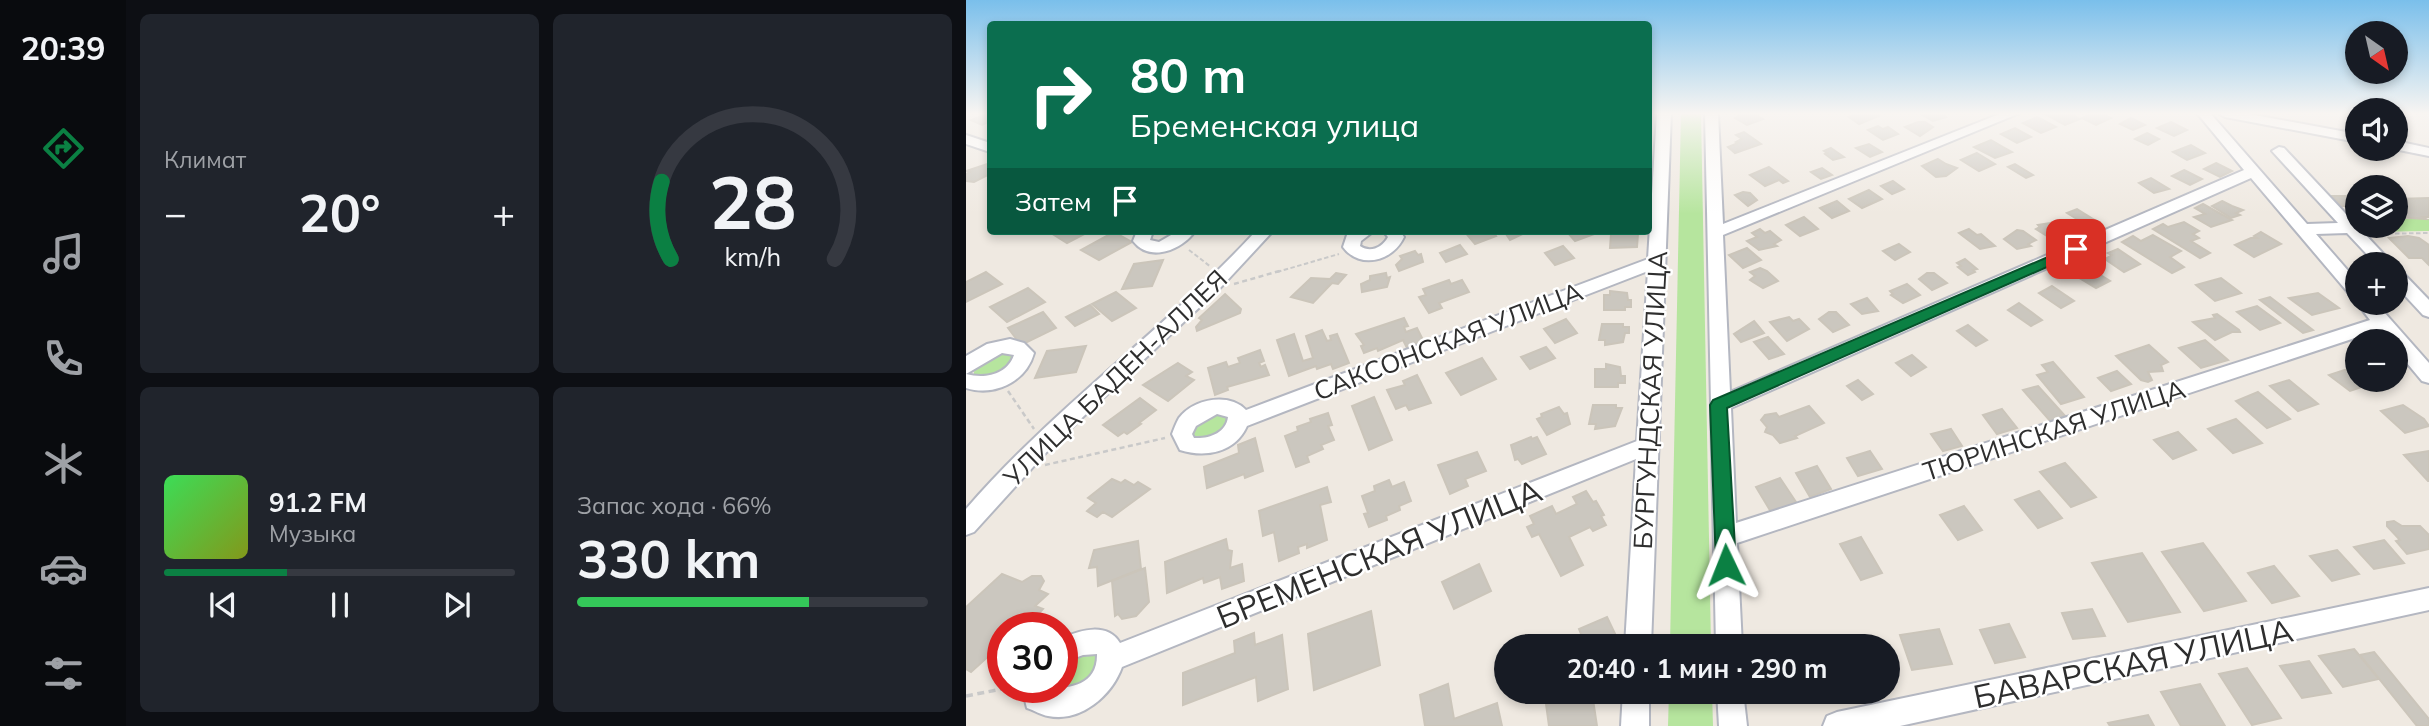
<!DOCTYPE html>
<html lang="ru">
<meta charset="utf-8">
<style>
:root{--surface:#171b24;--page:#20242c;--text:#f1f3f6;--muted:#9ea1a6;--line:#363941;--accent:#0b8043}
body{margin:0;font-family:Mulish,sans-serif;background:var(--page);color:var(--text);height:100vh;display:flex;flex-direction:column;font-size:26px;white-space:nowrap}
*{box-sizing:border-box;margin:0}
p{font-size:23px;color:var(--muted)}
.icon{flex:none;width:38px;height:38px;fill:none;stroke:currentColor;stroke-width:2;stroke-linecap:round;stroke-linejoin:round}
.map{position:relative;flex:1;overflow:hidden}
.drawer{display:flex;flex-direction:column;gap:14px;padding:14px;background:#0d0f14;width:840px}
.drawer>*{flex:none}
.hud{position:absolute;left:21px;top:21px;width:665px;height:214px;border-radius:7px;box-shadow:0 4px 10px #0003;background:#0b6e4f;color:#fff;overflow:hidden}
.needle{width:46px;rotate:146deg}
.fabs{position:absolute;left:1379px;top:21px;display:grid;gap:14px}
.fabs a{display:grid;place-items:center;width:63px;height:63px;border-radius:50%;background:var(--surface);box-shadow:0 4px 10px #0003;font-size:35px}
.speed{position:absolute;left:21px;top:612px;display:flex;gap:14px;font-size:35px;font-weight:700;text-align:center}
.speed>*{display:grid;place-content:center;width:91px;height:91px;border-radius:50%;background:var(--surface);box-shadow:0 4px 10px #0003;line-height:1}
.speed .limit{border:10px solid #d22;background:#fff;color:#111}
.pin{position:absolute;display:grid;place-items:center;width:60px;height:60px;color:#fff;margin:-30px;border-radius:14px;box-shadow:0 4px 10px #0006}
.me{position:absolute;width:77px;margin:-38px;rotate:358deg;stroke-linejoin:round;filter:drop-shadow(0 0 5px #0008)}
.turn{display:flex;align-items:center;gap:24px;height:147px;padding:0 28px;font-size:32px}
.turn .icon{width:91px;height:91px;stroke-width:2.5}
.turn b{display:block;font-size:49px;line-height:60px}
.then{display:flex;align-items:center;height:66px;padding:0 28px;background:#0003;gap:14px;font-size:26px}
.big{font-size:52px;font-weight:700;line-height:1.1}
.drawer .card{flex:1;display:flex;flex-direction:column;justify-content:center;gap:10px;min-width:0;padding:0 24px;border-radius:10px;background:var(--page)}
.drawer .dial{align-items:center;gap:0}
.dial svg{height:182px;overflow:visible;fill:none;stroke:var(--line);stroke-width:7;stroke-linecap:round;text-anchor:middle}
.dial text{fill:var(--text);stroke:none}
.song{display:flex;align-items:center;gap:21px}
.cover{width:84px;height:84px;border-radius:10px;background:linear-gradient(135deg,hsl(130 70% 55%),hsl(70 70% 35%))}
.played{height:7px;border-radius:4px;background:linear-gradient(90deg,var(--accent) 35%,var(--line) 35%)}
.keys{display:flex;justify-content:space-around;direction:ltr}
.heat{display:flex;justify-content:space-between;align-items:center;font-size:38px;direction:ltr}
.charge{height:10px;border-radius:5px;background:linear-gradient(90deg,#34c759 66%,var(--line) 0)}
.drawer .tiles{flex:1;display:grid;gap:14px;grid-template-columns:repeat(2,1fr)}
.trip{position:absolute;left:528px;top:634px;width:406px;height:70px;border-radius:35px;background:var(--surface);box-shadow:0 4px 10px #0003;font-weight:700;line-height:70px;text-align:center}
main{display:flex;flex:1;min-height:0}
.dock{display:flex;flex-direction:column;width:126px;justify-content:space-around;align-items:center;background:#090b0e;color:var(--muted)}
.dock .icon{width:49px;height:49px}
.dock .active{color:var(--accent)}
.dock b{font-size:32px;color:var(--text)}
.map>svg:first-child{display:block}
.green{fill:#b6e59e}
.building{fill:#cbc7bf;stroke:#cbc5ba;stroke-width:2}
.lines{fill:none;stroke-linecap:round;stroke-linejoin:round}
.minor-casing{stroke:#b4b7c1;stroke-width:4}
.path-far2{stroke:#c9c9c9;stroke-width:2;stroke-dasharray:4.5 2.5;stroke-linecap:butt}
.path-far1{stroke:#c9c9c9;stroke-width:2.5;stroke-dasharray:5 3.5;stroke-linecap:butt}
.path{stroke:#c9c9c9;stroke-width:3.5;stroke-dasharray:7 4.5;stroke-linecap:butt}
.minor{fill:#fff;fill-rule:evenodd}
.route{fill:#0b8043;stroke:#07532c;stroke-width:2}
.labels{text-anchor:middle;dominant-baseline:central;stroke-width:5;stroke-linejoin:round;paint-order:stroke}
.street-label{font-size:26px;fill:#2e2e2e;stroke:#fff}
.near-street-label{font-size:32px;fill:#2e2e2e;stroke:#fff}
</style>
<main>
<nav class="dock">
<b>20:39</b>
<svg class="icon active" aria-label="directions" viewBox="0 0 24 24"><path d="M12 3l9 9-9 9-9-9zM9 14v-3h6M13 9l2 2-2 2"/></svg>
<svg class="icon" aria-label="music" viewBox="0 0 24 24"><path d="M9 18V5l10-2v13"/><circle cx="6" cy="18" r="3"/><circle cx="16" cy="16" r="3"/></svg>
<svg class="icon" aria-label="phone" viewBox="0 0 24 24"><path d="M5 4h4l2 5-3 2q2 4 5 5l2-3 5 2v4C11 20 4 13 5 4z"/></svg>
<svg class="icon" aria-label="climate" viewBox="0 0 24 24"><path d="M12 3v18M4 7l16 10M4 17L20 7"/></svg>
<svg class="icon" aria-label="car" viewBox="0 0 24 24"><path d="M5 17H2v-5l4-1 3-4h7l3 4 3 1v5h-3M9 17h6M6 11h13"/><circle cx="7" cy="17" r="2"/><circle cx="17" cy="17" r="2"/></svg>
<svg class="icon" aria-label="filters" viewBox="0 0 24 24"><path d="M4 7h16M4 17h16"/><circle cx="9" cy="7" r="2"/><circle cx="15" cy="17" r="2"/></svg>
</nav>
<section class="drawer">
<div class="tiles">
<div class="card"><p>Климат</p>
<div class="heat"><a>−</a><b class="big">20°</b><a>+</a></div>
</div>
<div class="card dial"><svg viewBox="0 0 100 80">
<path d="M14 69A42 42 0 1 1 86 69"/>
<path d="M14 69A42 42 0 0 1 10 35" stroke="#0b8043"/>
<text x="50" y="56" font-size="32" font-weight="700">28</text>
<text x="50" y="72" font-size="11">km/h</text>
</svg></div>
<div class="card">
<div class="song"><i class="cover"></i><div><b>91.2 FM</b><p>Музыка</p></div></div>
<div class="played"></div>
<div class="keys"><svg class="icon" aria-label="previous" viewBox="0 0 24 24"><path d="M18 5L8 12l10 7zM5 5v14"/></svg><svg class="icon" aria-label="pause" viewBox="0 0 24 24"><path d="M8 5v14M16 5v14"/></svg><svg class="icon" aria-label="next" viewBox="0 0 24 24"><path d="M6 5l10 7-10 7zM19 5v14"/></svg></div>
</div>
<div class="card"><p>Запас хода · 66%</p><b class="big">330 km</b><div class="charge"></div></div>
</div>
</section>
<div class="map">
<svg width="1463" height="726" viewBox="0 0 1463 726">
<rect width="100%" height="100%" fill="#efe9e1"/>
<!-- green -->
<g class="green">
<polygon points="715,113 735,113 745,646 704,646"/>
<polygon points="1430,219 1463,219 1463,231 1398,232 1392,226 1430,226"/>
<path d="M38 352 48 354 49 357 47 365 23 378 8 375C7 361 26 357 38 352Z"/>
<polygon points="256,412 264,418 260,432 229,441 222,430 230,420"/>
<polygon points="136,651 123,686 84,690 83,688 96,688 96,659"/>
<polygon points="703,691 746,691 747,726 702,726"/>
</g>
<!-- building -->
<g class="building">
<polygon points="24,113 24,121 16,125 5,120"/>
<polygon points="777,113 786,113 797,119 781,125 769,118"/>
<polygon points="895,113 907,113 913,116 893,124 883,117"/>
<polygon points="960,113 975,113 980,117 967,121 955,114"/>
<polygon points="1084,113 1101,113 1114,119 1099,125 1079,114"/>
<polygon points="1128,113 1134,113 1145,118 1130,125 1116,118"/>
<polygon points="1071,117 1090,127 1075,133 1057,123"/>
<polygon points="1165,118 1179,125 1167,130 1154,124"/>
<polygon points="952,122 959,122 967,127 954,136 939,127"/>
<polygon points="1205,122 1221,130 1208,136 1191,128"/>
<polygon points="912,126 917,129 922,127 932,134 917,140 902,130"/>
<polygon points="1049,128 1065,137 1051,143 1035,134"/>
<polygon points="778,132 795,144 769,153 762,147 772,143 770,142 776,139 770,135"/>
<polygon points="1181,133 1193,139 1182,145 1169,139"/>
<polygon points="1025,140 1037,147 1046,152 1029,158 1008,147"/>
<polygon points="903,144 916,152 904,157 890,148"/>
<polygon points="1225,145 1239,153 1221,160 1207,152"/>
<polygon points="865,148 878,157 867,160 859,154 861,153 858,151"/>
<polygon points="1011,153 1029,164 1013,171 995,160"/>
<polygon points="972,159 980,164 991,168 980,176 970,177 956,166"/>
<polygon points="1250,163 1266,171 1254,177 1238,169"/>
<polygon points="21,164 24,166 24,174 8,182 0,181 0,174 4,172 0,171"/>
<polygon points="1049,164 1067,175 1060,178 1042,167"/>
<polygon points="803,167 822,181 817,183 813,180 799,186 784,175"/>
<polygon points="856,168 866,175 855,179 845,172"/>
<polygon points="1218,170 1236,179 1224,185 1206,176"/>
<polygon points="1185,178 1203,189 1188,193 1173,183"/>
<polygon points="927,181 938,189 926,194 915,186"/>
<polygon points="903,190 916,199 896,208 883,199"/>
<polygon points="777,192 784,193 791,200 782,206 769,195"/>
<polygon points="1366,196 1383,196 1391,199 1391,206 1376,206"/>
<polygon points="1463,198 1463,217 1457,217 1460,219 1430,217 1430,199"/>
<polygon points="871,201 883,211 866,218 854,208"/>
<polygon points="1256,201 1266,206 1277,210 1270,213 1274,215 1265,218 1246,206"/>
<polygon points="1237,204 1266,220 1245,227 1228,217 1239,214 1229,208"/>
<polygon points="1111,209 1130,221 1119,224 1101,213"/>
<polygon points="838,217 852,229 834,236 820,225"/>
<polygon points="1218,222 1233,231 1227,234 1233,238 1225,241 1244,253 1234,258 1187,229 1197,224 1202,227"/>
<polygon points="1084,223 1097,233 1084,238 1070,229 1074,227 1072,225"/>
<polygon points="794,229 799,233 804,231 815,240 808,244 811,246 793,250 781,241 791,237 786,233"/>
<polygon points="1003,229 1011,235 1015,234 1029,246 1014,249 993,233"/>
<polygon points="1051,230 1057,231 1070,240 1062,244 1065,246 1051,249 1038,239"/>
<polygon points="97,231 124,231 101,243 88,235"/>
<polygon points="498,231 526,231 530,236 509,244"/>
<polygon points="538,231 563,231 544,240"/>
<polygon points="606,231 625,231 628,234 609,241 602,233"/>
<polygon points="148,232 166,242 133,260 115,250"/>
<polygon points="1295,232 1315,244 1288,257 1269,245 1285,238 1291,238 1288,236"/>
<polygon points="645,234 672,234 671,247 644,248"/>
<polygon points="1187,235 1215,251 1204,257 1218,267 1206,273 1156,242 1167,236 1175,241"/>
<polygon points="1442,236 1453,238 1463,245 1463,265 1456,258 1443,258 1423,238"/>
<polygon points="933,244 944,252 929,260 917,251"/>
<polygon points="494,245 501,254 480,262 474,253"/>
<polygon points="597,246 608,258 589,265 579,253"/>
<polygon points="781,248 795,260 777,268 763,255"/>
<polygon points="1152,249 1174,264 1158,272 1139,259 1146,255 1142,253"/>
<polygon points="449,251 452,255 455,254 457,262 433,271 430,265 436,259 434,256"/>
<polygon points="999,259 1011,269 1007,270 1009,272 1002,275 992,267 995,266 991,263"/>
<polygon points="197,260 186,286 156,289 168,264"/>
<polygon points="794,268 801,271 812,281 797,288 787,282 784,280 789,276 784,272"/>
<polygon points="1128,271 1144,281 1130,288 1115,279"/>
<polygon points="20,272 36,284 0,302 0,282"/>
<polygon points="370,273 380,275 372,284 366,283 347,303 325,297 345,278 364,279"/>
<polygon points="420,273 421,278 424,277 421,287 396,292 395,284 404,280 404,276"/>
<polygon points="961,273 968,273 981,283 966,290 953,279"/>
<polygon points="1255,278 1275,293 1249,301 1230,285"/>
<polygon points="483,280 485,284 496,280 503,292 473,303 476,308 463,313 453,297 460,295 457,289"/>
<polygon points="941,284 954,295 937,303 925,295 927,294 924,291"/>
<polygon points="1086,286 1108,301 1095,308 1073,293"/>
<polygon points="62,288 79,302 41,322 24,307"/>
<polygon points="644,291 661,293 662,300 665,300 665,307 659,307 659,310 638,310 638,295 644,295"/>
<polygon points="150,292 170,308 146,321 126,304"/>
<polygon points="1352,293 1373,308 1346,315 1323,298"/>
<polygon points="259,294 275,309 274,313 231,331 230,327 236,320 233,318"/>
<polygon points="1304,297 1347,330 1337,333 1294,300"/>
<polygon points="901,298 912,311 896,314 885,304"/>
<polygon points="1053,303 1076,320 1065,326 1042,310"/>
<polygon points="124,305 133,314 109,326 100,317"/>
<polygon points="1291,306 1314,323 1294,330 1271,312"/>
<polygon points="77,312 90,328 55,345 42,328"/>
<polygon points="863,312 870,312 883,325 867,332 853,319"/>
<polygon points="1251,314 1273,330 1274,332 1266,332 1249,340 1227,322 1249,318 1247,315"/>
<polygon points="823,317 827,321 833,319 843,329 821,341 804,322"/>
<polygon points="438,318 442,326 438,327 440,332 451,328 458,342 441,348 437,340 412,351 411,348 398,353 395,346 398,345 390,334"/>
<polygon points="600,319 611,333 589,343 578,329"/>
<polygon points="788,321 798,333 775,342 768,334"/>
<polygon points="636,324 657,324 657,327 663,327 663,333 659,333 657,342 639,345 639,340 633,340"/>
<polygon points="1002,325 1021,340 1010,346 991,331"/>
<polygon points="356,330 361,341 365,340 364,336 371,334 383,363 367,369 365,364 351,369 350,366 323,376 311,340 328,334 337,361 347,358 340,336"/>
<polygon points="802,337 818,354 803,359 788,342"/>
<polygon points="1239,340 1262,360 1235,368 1213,348"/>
<polygon points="1183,345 1202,362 1195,365 1197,371 1182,372 1186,380 1182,382 1175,380 1150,356"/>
<polygon points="120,346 110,372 69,378 81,351"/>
<polygon points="580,347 589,358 564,369 555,357"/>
<polygon points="294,350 298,361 293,363 295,367 299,365 303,375 261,387 262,390 249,395 242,368 260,362 262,367 274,363 272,358"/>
<polygon points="946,355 960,367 945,376 930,363"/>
<polygon points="516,358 530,379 495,395 480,373"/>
<polygon points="1087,362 1118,397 1095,404 1071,375 1082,372 1076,365"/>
<polygon points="212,363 226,372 220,376 228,380 202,401 177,385"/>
<polygon points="640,364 654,367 655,376 659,376 659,383 652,383 652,387 629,387 629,369 640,369"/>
<polygon points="1385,368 1391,374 1391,380 1399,380 1405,384 1384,391 1363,375"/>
<polygon points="1151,371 1165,384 1145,391 1132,378"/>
<polygon points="451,375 465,403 443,410 440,405 430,409 421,390 439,385 437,381"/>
<polygon points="892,380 907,394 896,400 881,386"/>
<polygon points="1323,380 1352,404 1332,411 1304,386"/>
<polygon points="1072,386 1100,417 1084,421 1057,390"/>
<polygon points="1292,392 1324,419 1301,428 1270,401"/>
<polygon points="408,397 426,440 403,450 386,406"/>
<polygon points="174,398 190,410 173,423 175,424 161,434 158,432 152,436 137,425"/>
<polygon points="627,405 650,405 650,408 656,408 649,426 629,429 630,424 623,424"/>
<polygon points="1437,405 1458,419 1463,426 1439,433 1415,411"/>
<polygon points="843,406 858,423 829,436 831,438 814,443 807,435 799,432 801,427 795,420 799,415 810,413 813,417"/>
<polygon points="593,407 598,414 601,413 604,424 581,435 571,419 576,417 575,414"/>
<polygon points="1036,409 1051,428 1031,434 1017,415"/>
<polygon points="362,413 366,425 362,426 368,440 355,445 357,449 341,456 343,462 330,467 319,436 332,431 331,427 345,422 344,419"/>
<polygon points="1270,419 1296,443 1267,453 1242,429"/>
<polygon points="985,429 996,446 977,451 965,434"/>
<polygon points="1212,432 1230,450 1207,459 1188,440"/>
<polygon points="565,437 566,439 571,437 580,454 556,464 552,459 549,460 545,445"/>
<polygon points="289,438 297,471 279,478 278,474 241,488 238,467 273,453 272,445"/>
<polygon points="904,451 916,469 892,476 881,458"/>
<polygon points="1463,451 1463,481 1462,481 1438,455"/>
<polygon points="511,452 520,471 499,479 502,486 484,494 472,465"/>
<polygon points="1099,463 1130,497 1105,507 1074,472"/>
<polygon points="851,466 865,489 844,497 830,473"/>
<polygon points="814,478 830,502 805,512 790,487"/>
<polygon points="146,479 155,483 159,480 168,485 172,482 184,489 146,517 137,512 131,517 121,511 130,503 122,498"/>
<polygon points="423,480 426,487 438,482 445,501 433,506 434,510 420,516 421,520 403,527 398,514 402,513 396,496 409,491 408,486"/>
<polygon points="361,487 365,502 354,505 361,540 341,548 341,544 332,547 333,553 313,561 308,532 297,536 293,511"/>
<polygon points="620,491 627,502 630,501 638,515 635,516 640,525 627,531 624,527 603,537 617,565 595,576 573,534 566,537 561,527 568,524 564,516 586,506 590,514 611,504 607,497"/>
<polygon points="1073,491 1096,518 1072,528 1049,500"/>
<polygon points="998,506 1016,530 992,540 974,515"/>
<polygon points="1428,521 1436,526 1454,526 1463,535 1463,549 1441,554 1430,541 1434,540 1421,526 1421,522"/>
<polygon points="895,537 916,573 895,580 874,544"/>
<polygon points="260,539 262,550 266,551 264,568 276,564 278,581 256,589 254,577 238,583 237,578 201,593 199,562"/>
<polygon points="1418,540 1438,563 1408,569 1388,547"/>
<polygon points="172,541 175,569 132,586 131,567 123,568 128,550"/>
<polygon points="1237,543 1280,601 1238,611 1196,552"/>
<polygon points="1371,550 1393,574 1366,581 1344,556"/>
<polygon points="1176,553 1214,612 1162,622 1126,563"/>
<polygon points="513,564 525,591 488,609 476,582"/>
<polygon points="1308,566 1333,596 1306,603 1282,573"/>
<polygon points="179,568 183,602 170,616 156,619 152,614 149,616 146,581"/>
<polygon points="36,574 56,582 66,576 75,576 78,581 73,590 82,594 69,606 77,609 61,626 52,622 46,628 37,628 37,643 5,672 0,669 0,607"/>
<polygon points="1126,609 1139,636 1107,639 1096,613"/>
<polygon points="405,611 414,665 348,690 342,634"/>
<polygon points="641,617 652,640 639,646 620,646 613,629"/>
<polygon points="1043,624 1059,657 1029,663 1014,630"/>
<polygon points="973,629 986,664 946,670 934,635"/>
<polygon points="288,633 289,645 316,635 322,689 292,701 290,677 217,705 217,673 269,653 268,641"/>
<polygon points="1388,649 1413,679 1377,687 1353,656"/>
<polygon points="1408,652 1463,719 1463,726 1451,726 1394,655"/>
<polygon points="1343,661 1365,693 1336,698 1314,666"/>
<polygon points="1281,668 1315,718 1286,725 1253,674"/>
<polygon points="482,684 488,719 531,703 536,726 459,726 454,695"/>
<polygon points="1234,684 1259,726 1215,726 1195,692"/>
<polygon points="813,691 838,691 839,696 816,701"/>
<polygon points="626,693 631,726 583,726 580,704"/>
<polygon points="1182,715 1188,726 1144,726 1142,723"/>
</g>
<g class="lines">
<!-- minor casing -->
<g class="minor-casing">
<g id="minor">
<path d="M691 113H705L685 646H659L670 459 156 667C146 695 115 723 82 716 75 715 68 710 61 708L56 688C81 688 132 696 131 654L117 655 96 663V638C115 630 141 622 154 643L671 441 682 271 281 426C269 453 239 458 214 450L206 434C208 429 210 423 213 418 227 399 263 392 280 410L682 259ZM251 414 262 417C260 433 243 439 228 438L226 434 230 426Z"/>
<polygon points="739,113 752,113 757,224 1036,113 1054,113 757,235 764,392 1278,170 1231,113 1244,113 1341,224 1372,223 1306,151 1313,147 1318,148 1427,264 1410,264 1381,233 1350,234 1391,281 1391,298 1385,296 1285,178 765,408 770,523 1404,320 1391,303 1410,303 1463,363 1463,383 1456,381 1430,350 1430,341 1422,341 1413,330 771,543 776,646 750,646"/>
<polygon points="1252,113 1278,113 1391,134 1391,142 1259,117"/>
<polygon points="0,135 24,143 24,152 0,144"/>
<polygon points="1430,141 1463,148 1463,156 1428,149"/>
<path d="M171 231H187L184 240 193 242 212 231H229C216 250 184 263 167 241Z"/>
<path d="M290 231H307L256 286 86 446 8 532 0 535V509C88 407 199 330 290 231Z"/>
<path d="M389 231H408L395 241 394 246C404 253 416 248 422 237L417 231H434L438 237C427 261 394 270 377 247L381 235Z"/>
<polygon points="1430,271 1436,272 1463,300 1463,317 1457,315 1430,286"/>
<path d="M44 339 58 343 68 353C60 382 28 397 0 388V356L21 344ZM36 353 48 355C41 375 19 379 0 374Z"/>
<polygon points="1463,588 1463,610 934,726 857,726 861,716 871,712"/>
<polygon points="657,691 683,691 683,726 655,726"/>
<polygon points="751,691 777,691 781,726 753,726"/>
</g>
</g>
<!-- path-far2 -->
<g class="path-far2">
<polyline points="1408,234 1463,233"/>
<polyline points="223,250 245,267"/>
<polyline points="311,272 373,254"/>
</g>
<!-- path-far1 -->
<g class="path-far1">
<polyline points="268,284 317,270"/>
<polyline points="42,391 68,429"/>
<polyline points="79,465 199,438"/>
</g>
<!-- path -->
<polyline class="path" points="0,696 41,688"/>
<!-- minor -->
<use href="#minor" class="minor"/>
</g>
<!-- sky -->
<linearGradient id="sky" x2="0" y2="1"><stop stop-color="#7abfeb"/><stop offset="0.53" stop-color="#f8f5f2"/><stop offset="1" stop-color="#f8f5f2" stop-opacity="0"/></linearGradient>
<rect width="1463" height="214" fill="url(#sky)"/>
<!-- route -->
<polygon class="route" points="1110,245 1117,249 1115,252 761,408 770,565 767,571 760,573 753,571 750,565 744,405 747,400"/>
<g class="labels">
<!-- street labels -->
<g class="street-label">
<text transform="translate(482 341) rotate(-21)">САКСОНСКАЯ УЛИЦА</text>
<text transform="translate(149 378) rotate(-44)">УЛИЦА БАДЕН-АЛЛЕЯ</text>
<text transform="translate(684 400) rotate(-87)">БУРГУНДСКАЯ УЛИЦА</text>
<text transform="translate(1088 430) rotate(-18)">ТЮРИНСКАЯ УЛИЦА</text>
</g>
<!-- near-street labels -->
<g class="near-street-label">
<text transform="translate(413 553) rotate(-22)">БРЕМЕНСКАЯ УЛИЦА</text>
<text transform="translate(1167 663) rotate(-12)">БАВАРСКАЯ УЛИЦА</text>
</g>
</g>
</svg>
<div class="fabs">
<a><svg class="needle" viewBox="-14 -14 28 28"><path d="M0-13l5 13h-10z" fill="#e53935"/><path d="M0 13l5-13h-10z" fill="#9ea1a6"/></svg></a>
<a><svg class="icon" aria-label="sound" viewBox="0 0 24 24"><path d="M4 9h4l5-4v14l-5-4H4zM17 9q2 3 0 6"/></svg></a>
<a><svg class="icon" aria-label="layers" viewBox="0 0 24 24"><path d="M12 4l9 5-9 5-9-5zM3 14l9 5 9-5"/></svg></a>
<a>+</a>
<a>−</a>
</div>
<div class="speed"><div class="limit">30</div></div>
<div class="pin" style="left:1110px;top:249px;background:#d93025"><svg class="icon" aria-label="arrive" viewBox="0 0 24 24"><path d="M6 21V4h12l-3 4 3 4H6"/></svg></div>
<svg class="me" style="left:760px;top:565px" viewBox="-20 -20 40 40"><path d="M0-17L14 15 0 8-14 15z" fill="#0b8043" stroke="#fff" stroke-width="4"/></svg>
<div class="trip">20:40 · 1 мин · 290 m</div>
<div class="hud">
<div class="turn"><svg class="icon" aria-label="right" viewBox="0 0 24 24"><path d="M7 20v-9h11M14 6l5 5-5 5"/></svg><div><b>80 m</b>Бременская улица</div></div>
<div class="then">Затем<svg class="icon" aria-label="arrive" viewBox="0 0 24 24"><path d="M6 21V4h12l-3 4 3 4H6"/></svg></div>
</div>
</div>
</main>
